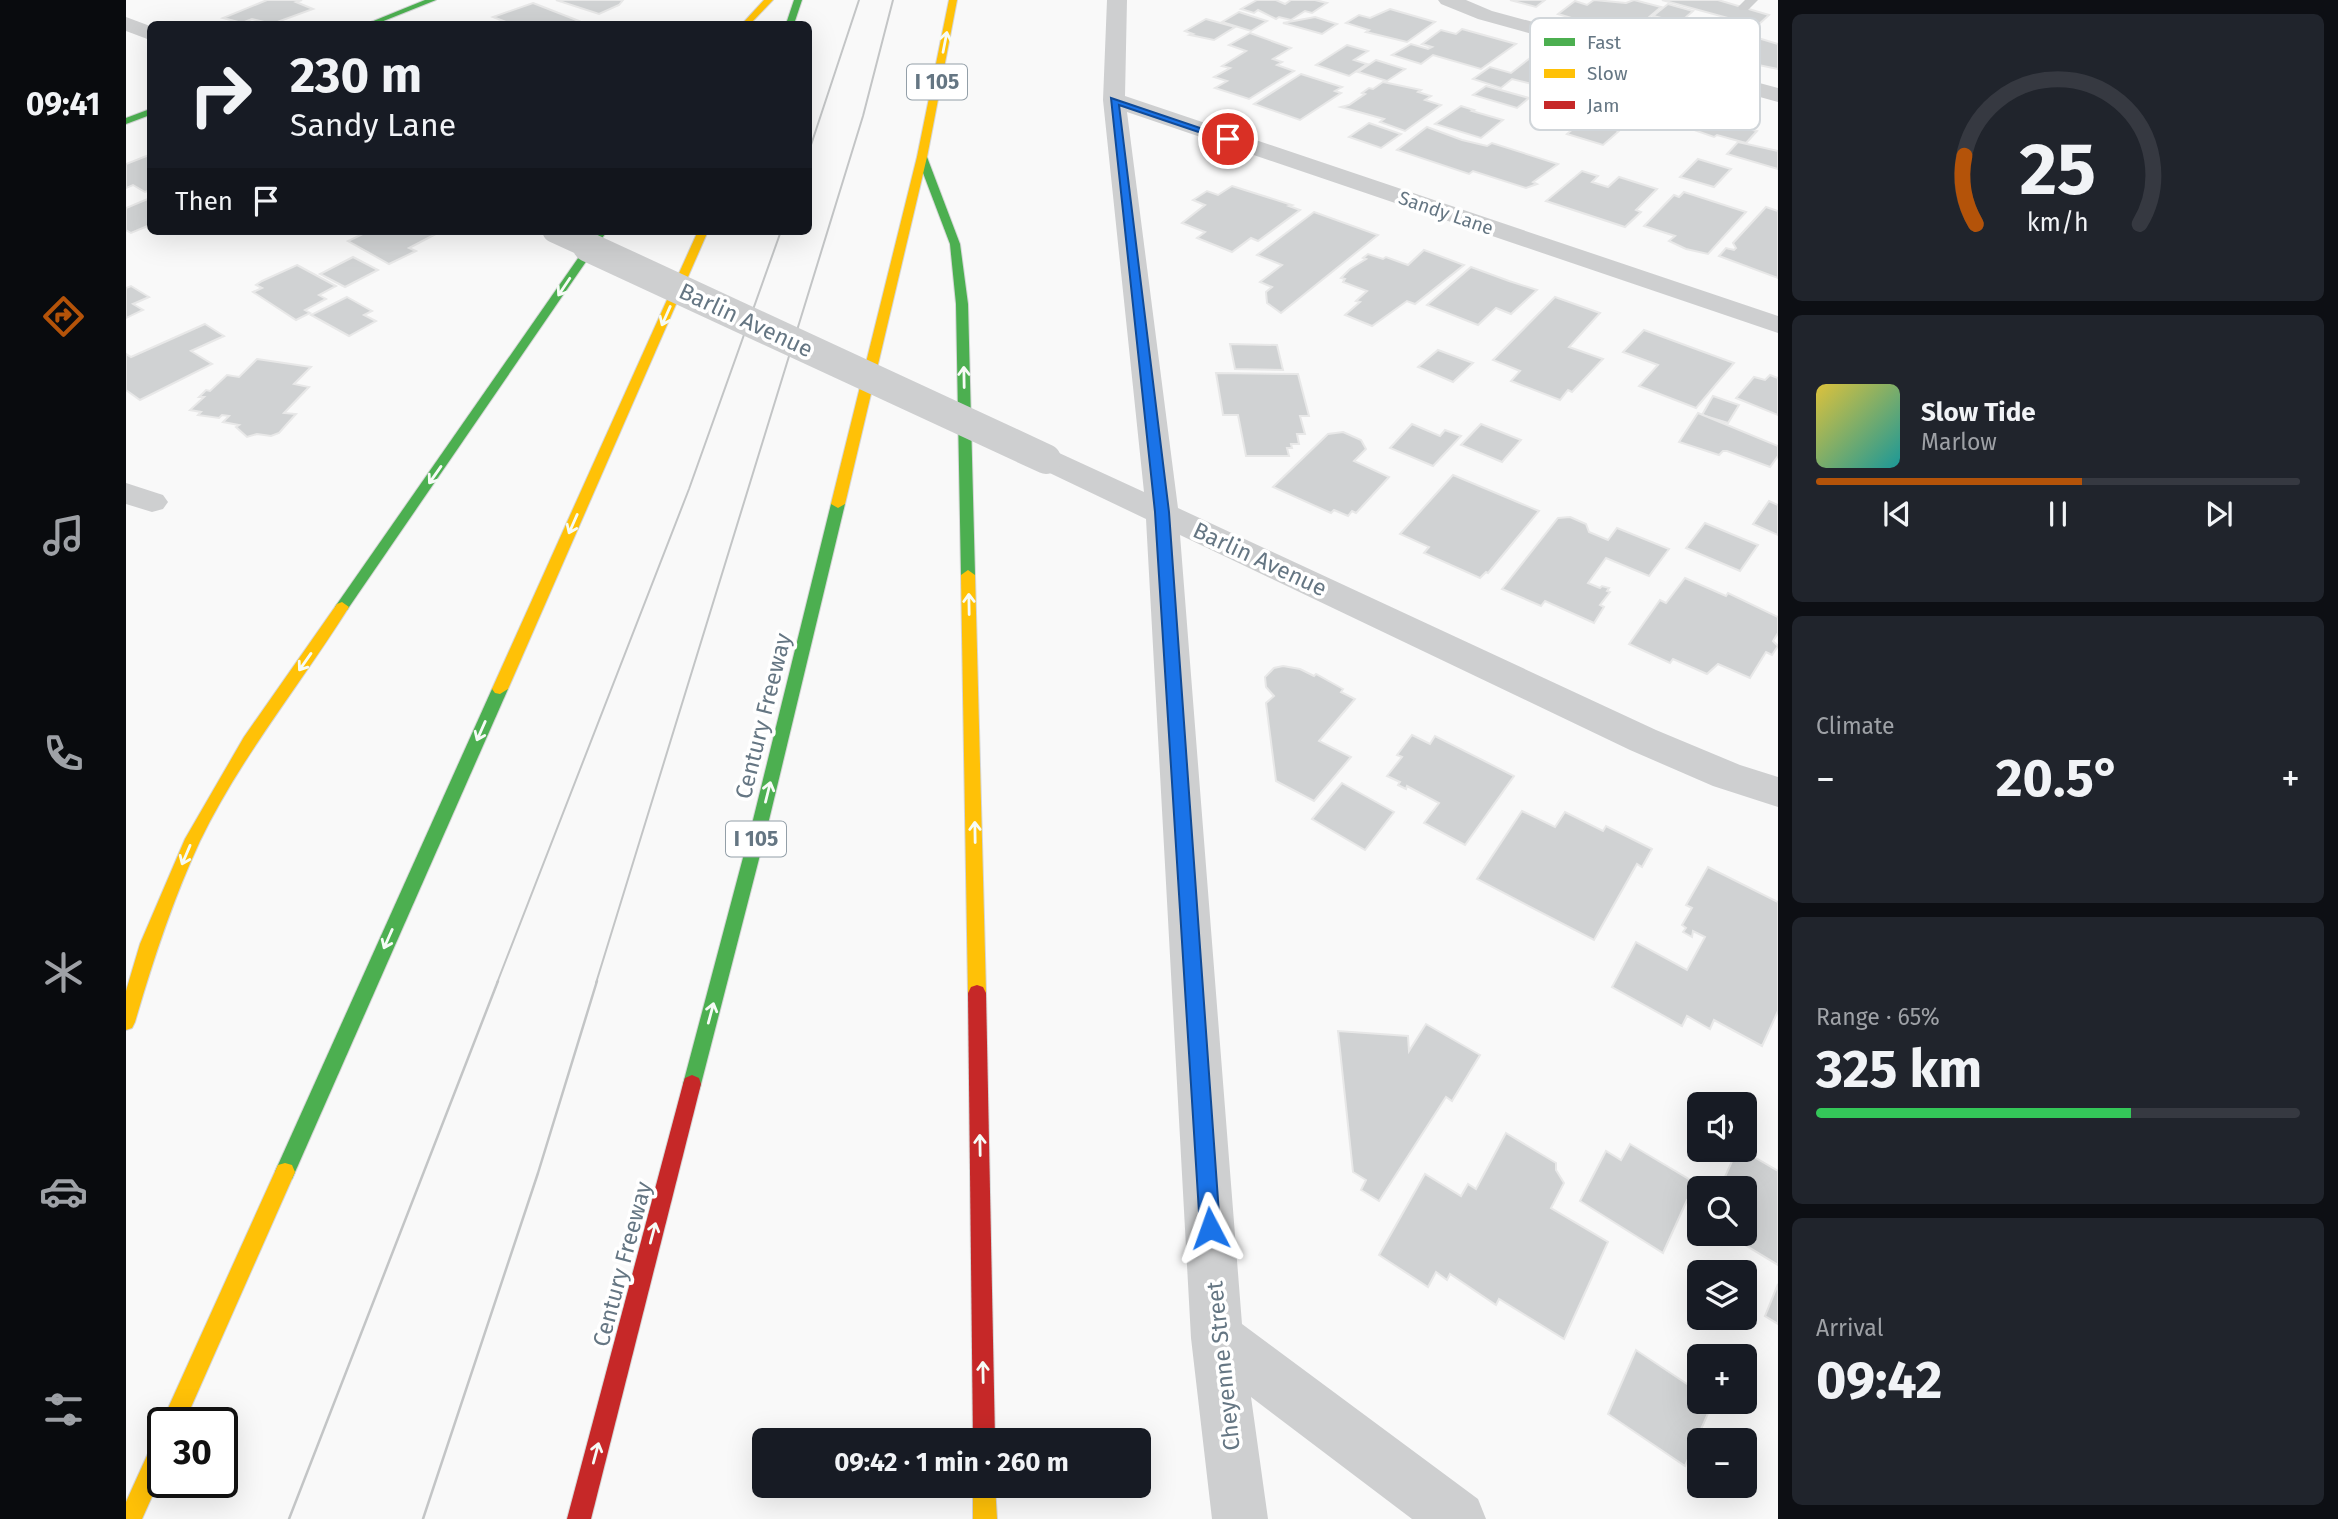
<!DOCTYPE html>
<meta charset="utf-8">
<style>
:root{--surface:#171b24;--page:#20242c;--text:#f1f3f6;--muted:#9ea1a6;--line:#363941;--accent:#b45309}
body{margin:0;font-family:"Fira Sans",sans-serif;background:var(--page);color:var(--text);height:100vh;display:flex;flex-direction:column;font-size:26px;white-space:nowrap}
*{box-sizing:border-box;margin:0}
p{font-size:23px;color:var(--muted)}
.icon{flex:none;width:38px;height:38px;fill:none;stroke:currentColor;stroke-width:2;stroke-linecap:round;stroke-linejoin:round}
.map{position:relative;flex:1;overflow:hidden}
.details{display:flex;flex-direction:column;gap:14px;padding:14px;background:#0d0f14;width:560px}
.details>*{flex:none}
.banner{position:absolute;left:21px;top:21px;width:665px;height:214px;border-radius:10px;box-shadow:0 7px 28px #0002;background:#171b24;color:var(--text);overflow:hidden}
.tools{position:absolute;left:1561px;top:1092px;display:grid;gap:14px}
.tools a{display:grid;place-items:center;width:70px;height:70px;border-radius:10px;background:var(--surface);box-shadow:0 7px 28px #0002;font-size:35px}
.speed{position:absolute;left:21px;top:1407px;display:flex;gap:14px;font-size:35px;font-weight:700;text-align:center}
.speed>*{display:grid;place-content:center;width:91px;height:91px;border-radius:50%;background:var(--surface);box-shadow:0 7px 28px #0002;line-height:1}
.speed .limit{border:4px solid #111;border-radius:10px;background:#fff;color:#111}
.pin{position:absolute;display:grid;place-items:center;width:60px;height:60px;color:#fff;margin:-30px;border:4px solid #fff;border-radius:50%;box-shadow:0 2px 7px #0007}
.me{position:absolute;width:77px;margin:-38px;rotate:356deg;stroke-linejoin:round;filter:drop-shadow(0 0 5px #0008)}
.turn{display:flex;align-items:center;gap:24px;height:147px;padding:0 28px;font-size:32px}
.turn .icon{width:91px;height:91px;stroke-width:2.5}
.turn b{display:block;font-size:49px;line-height:60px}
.then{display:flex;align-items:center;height:66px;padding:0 28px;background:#0003;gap:14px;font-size:26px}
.big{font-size:52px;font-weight:700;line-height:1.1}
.details .tile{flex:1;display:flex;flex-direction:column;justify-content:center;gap:10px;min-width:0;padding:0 24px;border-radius:10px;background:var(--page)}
.details .dial{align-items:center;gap:0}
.dial svg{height:182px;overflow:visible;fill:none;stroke:var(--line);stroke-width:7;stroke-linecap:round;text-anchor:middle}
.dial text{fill:var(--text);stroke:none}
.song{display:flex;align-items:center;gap:21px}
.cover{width:84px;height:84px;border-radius:10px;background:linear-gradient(135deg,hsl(50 70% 55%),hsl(180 70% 35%))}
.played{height:7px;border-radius:4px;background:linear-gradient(90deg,var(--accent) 55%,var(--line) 55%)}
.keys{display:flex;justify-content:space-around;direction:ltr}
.heat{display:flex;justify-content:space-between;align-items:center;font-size:38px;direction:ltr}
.charge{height:10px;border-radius:5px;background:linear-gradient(90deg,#34c759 65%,var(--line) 0)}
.trip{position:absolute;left:626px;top:1428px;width:399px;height:70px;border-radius:10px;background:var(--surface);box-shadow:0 7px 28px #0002;font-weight:700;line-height:70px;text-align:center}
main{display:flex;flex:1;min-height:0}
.menu{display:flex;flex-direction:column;width:126px;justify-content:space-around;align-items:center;background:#090b0e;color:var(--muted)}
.menu .icon{width:49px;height:49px}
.menu .active{color:var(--accent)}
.menu b{font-size:32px;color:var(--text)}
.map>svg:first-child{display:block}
.building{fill:#d0d2d3;stroke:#e8e8e8;stroke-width:2}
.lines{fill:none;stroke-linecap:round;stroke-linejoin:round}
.fast-casing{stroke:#d5d6d7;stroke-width:2}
.slow-casing{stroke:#d5d6d7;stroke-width:2}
.jam-casing{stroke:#d5d6d7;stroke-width:2}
.lane{fill:#cecfd0;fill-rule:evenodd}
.street{fill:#cecfd0;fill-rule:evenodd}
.fast{fill:#4caf50;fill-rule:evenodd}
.slow{fill:#ffc107;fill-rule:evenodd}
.jam{fill:#c62828;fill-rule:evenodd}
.tram-far1{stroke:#c3c5c6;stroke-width:2}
.tram{stroke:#c3c5c6;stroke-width:2.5}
.street-bridge-far1{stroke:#cecfd0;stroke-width:23}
.street-bridge{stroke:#cecfd0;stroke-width:30}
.oneway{stroke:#f6fbf6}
.route{fill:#1a73e8;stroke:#114b97;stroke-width:2}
.labels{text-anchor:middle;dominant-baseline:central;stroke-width:7;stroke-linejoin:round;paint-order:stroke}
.far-street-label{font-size:19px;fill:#657683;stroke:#fff}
.shield{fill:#fff;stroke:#939fa8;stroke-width:2}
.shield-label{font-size:21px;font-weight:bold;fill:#657683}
.street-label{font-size:23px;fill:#657683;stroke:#fff}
.key{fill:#fff;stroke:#d1d6da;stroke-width:2}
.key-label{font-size:19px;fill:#657683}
</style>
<main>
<nav class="menu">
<b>09:41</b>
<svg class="icon active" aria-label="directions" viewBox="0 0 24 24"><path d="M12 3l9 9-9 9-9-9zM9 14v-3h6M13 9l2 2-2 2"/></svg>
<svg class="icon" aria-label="music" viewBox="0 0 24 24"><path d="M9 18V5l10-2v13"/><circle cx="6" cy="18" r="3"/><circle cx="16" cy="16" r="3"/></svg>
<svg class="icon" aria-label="phone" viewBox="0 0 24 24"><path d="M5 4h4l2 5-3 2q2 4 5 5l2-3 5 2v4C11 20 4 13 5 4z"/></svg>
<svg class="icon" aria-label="climate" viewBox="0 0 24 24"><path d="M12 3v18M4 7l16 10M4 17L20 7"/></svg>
<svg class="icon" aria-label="car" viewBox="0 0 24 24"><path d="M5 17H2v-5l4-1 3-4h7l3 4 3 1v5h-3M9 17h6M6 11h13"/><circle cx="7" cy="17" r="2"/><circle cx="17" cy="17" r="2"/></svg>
<svg class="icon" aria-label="filters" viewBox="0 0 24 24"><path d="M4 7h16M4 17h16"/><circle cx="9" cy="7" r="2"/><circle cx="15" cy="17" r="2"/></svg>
</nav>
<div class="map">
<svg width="1652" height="1519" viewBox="0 0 1652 1519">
<rect width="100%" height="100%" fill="#f9f9f9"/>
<!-- building -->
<g class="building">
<polygon points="141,0 176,0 170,2 187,9 146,24 126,19 116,23 97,18"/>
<polygon points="430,0 497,0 493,5 473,14"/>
<polygon points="1131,0 1150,0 1159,4 1165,0 1189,0 1201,3 1186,13 1179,11 1165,20 1153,17 1150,19 1132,10 1128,13 1115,9"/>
<polygon points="1384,0 1419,0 1410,7"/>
<polygon points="1468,0 1500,3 1508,0 1535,7 1502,35 1432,14 1449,1 1461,5"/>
<polygon points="1536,0 1592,0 1643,15 1631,26"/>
<polygon points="407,3 453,21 459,24 385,24 367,17"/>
<polygon points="1542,4 1567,11 1559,18 1614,34 1586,58 1542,45 1549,39 1532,34 1548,21 1527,16"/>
<polygon points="1264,9 1309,22 1281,42 1240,32 1243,30 1220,23 1233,15 1244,18"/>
<polygon points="1113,12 1141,21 1125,31 1096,22"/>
<polygon points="1189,17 1211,24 1196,34 1157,23"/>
<polygon points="1080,19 1109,27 1088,40 1064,35 1067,34 1059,31"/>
<polygon points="1336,29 1390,44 1355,69 1307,55 1295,64 1266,55 1285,44 1302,49 1306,47 1296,44 1315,30 1330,34"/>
<polygon points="1124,33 1165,48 1147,59 1156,62 1151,65 1168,71 1123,99 1089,88 1101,81 1088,77 1104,68 1096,66 1120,51 1103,45"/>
<polygon points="1622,35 1652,44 1652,69 1598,58"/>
<polygon points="1221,45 1242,51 1228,60 1241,64 1223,76 1190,65"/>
<polygon points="1429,56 1472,68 1441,93 1386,79 1375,88 1347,79 1364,67 1385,73 1404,58 1421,62"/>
<polygon points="1250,60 1279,69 1261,81 1232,72"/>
<polygon points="1175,74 1216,87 1209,91 1215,93 1174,120 1128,104"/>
<polygon points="1257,82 1295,90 1292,92 1305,96 1299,100 1315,105 1279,131 1254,122 1258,119 1215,107 1223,105 1239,94 1236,93 1243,88 1247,89"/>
<polygon points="1360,86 1403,98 1391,108 1347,95"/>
<polygon points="1569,98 1624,113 1618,120 1625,122 1619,128 1631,131 1620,143 1591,135 1588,137 1542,121"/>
<polygon points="1335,106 1348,110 1346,111 1377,120 1355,138 1309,124"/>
<polygon points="1457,120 1493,131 1477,145 1441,134"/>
<polygon points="1243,123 1275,134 1255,148 1223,137"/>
<polygon points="1301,127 1336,140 1361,146 1366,143 1432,164 1407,182 1411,184 1400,188 1347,171 1343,174 1271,150"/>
<polygon points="1612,142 1652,151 1652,169 1601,154"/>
<polygon points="23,155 24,190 19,192 7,185 0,188 0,164"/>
<polygon points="1572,159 1605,169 1588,187 1554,177"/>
<polygon points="1456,171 1472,176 1466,182 1482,187 1493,177 1531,189 1510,210 1515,212 1499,227 1420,201"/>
<polygon points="1106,186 1166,205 1163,206 1174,210 1132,241 1125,238 1106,252 1071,238 1079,232 1056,223 1079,205 1067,200 1081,191 1092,195"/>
<polygon points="1558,192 1620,212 1582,254 1560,249 1543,241 1549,236 1518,226 1548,195 1553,197"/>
<polygon points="24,198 24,225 5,233 0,230 0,208"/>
<polygon points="1640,207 1652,211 1652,278 1593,256 1600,248 1608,250 1610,248 1607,243"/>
<polygon points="1188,212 1252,235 1155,313 1141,303 1140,292 1146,287 1134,282 1156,265 1131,255"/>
<polygon points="243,231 300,231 308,235 283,248 290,251 263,264 222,241"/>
<polygon points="1298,250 1338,265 1289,304 1281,301 1246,326 1219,315 1234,302 1230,301 1241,291 1217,282 1219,279 1215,278 1224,269 1240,259 1237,258 1242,254 1257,259 1260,257 1282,265"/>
<polygon points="227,257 252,270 219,287 194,274"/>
<polygon points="171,265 210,286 193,295 200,299 179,310 184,313 170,320 127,292 136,288 130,285 136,281"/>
<polygon points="1345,267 1383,281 1411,290 1385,314 1370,308 1352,325 1301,305"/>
<polygon points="5,286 23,297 7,304 17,310 0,318 0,288"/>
<polygon points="221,297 246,311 238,315 250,321 223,336 185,315"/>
<polygon points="1429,297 1474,313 1443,347 1477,359 1446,392 1442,390 1434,400 1385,381 1394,371 1367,360"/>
<polygon points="79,324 98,336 65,351 86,364 14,400 0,390 0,354 5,357"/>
<polygon points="1518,330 1608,363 1570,408 1513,386 1532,365 1497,352"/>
<polygon points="1104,344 1151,345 1157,370 1109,369"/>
<polygon points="1312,350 1347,363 1327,382 1292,367"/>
<polygon points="131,359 185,367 168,384 183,387 158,413 170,414 153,433 145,436 131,434 121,437 110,427 113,425 97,422 103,416 96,415 93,418 72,415 75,412 64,410 78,397 73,397 80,390 84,391 101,375 113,377"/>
<polygon points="1090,373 1172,374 1183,416 1174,416 1179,434 1171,434 1173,444 1165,444 1166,448 1161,448 1163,456 1120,456 1112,415 1097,415"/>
<polygon points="1644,375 1652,378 1652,415 1610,398 1628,377 1639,380"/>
<polygon points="1587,396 1613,405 1602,423 1576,415"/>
<polygon points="1572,413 1652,446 1652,456 1644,467 1601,451 1597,451 1593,455 1553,442"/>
<polygon points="1286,424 1314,436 1319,430 1335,436 1307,466 1264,448"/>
<polygon points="1355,424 1395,440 1376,462 1335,445"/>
<polygon points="1217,432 1235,440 1240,449 1228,461 1263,477 1230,513 1226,511 1222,516 1208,510 1205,513 1147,487 1202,434"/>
<polygon points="1327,475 1413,511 1362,573 1360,572 1354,578 1298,553 1303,547 1274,534"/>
<polygon points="1643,501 1652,505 1652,535 1627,524"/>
<polygon points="1444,517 1460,524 1463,532 1482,540 1491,528 1543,549 1523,576 1480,558 1462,583 1474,588 1476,586 1483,588 1481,591 1484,592 1474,605 1478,607 1468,623 1419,601 1415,606 1376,589 1432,518"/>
<polygon points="1579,523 1632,545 1614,571 1560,548"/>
<polygon points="1559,578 1600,596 1602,593 1652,617 1652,633 1647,641 1652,646 1646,655 1640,652 1624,678 1592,664 1581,674 1547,659 1544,663 1503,644 1534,600 1540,603"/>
<polygon points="1157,666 1174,669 1188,676 1190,674 1217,689 1215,692 1229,699 1193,741 1225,757 1188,801 1150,781 1140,703 1148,696 1140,687 1139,677 1148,668"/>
<polygon points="1286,735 1304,744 1309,736 1388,776 1339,845 1298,823 1313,803 1281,786 1280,789 1272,785 1274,782 1261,776 1276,757 1271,755"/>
<polygon points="1216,783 1268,812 1239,850 1186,819"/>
<polygon points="1396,811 1429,827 1439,812 1477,831 1480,826 1526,849 1516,867 1511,864 1468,940 1351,879"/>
<polygon points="1582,867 1652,902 1652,1011 1636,1046 1588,1020 1584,1029 1561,1016 1556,1026 1486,987 1510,942 1561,970 1579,937 1567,931 1566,937 1557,932 1560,928 1556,925 1566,908 1560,905"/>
<polygon points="1300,1024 1354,1055 1326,1101 1320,1097 1253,1201 1235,1190 1240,1180 1227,1172 1212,1031 1282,1036 1283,1051"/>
<polygon points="1380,1133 1430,1163 1430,1170 1438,1183 1425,1208 1482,1242 1438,1339 1373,1299 1370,1305 1324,1274 1321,1280 1310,1272 1302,1287 1253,1255 1299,1174 1335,1196 1342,1184 1350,1189"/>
<polygon points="1504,1144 1576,1187 1568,1205 1561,1200 1537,1253 1454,1201 1480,1151 1495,1160"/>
<polygon points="1611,1150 1616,1150 1652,1171 1652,1265 1601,1234 1619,1234 1619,1188 1594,1188"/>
<polygon points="1652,1284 1652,1324 1639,1316"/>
<polygon points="1510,1350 1573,1392 1573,1402 1587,1402 1559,1466 1482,1414"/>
</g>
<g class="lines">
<!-- fast casing -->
<g class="fast-casing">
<g id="fast">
<polygon points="299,0 310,0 250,24 240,24"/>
<polygon points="668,0 676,0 668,24 660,24"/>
<polygon points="24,109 24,115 0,124 0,118"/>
<polygon points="796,154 801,157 834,244 842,304 849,575 842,580 835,575 830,304 824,244 791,157"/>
<polygon points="471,231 481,231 221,610 211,610 209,607 211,604"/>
<polygon points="712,500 719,504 643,820 575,1084 573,1090 566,1093 559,1090 557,1084 627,820 705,504"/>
<polygon points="374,684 382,689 166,1179 159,1181 152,1179 149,1172 152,1165 366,689"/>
</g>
</g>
<!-- slow casing -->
<g class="slow-casing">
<g id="slow">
<polygon points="638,0 647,0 624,24 616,24"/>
<polygon points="823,0 831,0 801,157 719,504 712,508 705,504 791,157"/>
<polygon points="572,231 582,231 382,689 374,694 369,693 366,689"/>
<polygon points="842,570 849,575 860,993 857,999 851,1001 845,999 842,993 835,575"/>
<path d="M216 602 223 607C174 685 114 758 74 841 47 899 27 960 9 1022L6 1028 0 1030V991L14 944 59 839 118 737 211 604Z"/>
<polygon points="159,1163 166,1165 169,1172 58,1423 37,1423 37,1425 36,1423 39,1415 152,1165"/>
<polygon points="37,1435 37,1472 16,1519 0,1519 0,1502 29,1438"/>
<polygon points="847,1486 869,1486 871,1519 847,1519"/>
</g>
</g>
<!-- jam casing -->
<g class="jam-casing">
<g id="jam">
<polygon points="851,985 857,987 860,993 869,1440 847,1440 842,993 845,987"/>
<polygon points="566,1075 573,1078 575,1084 465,1519 441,1519 557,1084 559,1078"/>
</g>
</g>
<!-- lane -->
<polygon class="lane" points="1619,0 1632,0 1622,10 1614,10 1612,7"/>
<!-- street -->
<g class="street">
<polygon points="981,0 1001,0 999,96 1652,316 1652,333 1001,112 1052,508 1530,730 1614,765 1652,777 1652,807 1587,786 1504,750 1054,535 1116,1324 1352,1499 1360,1519 1286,1519 1125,1397 1142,1519 1086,1519 1065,1338 1020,519 909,466 904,459 909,452 920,449 931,452 1018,492 977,100"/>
<polygon points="1312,0 1340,0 1366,11 1652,88 1652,102 1352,19 1315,4"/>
<polygon points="0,17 24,26 24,40 0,31"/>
<polygon points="0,483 37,495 42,502 37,509 26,512 0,504"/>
</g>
<!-- fast -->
<use href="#fast" class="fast"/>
<!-- slow -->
<use href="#slow" class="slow"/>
<!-- jam -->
<use href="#jam" class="jam"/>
<!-- tram-far1 -->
<g class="tram-far1">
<polyline points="682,154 733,0"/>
<polyline points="371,983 563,489 655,231"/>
<polyline points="470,983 737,116 767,0"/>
</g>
<!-- tram -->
<g class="tram">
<polyline points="163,1519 372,981"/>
<polyline points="297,1519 412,1173 471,981"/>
</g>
<!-- street-bridge-far1 -->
<polyline class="street-bridge-far1" points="428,231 465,248"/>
<!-- street-bridge -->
<polyline class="street-bridge" points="462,247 920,459"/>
</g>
<!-- one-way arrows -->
<defs><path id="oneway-shaft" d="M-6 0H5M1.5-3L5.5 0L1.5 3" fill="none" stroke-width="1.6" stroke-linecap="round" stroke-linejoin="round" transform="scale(1.75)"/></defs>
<g class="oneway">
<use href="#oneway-shaft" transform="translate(819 42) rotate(-79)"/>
<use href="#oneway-shaft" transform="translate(438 287) rotate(124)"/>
<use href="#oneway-shaft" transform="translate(540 316) rotate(114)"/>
<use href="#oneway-shaft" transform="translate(838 377) rotate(-91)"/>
<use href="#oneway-shaft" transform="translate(309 475) rotate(125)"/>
<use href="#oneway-shaft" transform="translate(447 524) rotate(114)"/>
<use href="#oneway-shaft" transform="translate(843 604) rotate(-91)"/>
<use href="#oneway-shaft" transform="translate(179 662) rotate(125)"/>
<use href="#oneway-shaft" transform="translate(355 731) rotate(114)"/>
<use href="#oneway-shaft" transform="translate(642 792) rotate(-76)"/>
<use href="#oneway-shaft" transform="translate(849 832) rotate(-91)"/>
<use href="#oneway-shaft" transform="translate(60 855) rotate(113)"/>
<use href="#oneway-shaft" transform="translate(262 939) rotate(114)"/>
<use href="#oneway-shaft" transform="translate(585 1013) rotate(-75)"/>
<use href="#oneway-shaft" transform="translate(854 1145) rotate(-91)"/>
<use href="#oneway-shaft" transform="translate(527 1233) rotate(-75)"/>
<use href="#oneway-shaft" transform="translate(857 1372) rotate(-91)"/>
<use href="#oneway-shaft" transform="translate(470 1453) rotate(-75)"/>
</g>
<!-- route -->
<polygon class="route" points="985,98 1107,139 1099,141 993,105 1043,512 1094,1228 1091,1235 1084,1238 1077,1235 1074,1228 1029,512"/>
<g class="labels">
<!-- far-street labels -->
<g class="far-street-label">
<text transform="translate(1320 213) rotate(19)">Sandy Lane</text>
</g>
<!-- shield labels -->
<g class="shield">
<rect x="781" y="64.5" width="60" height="35" rx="5"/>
<rect x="600" y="821.5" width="60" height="35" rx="5"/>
</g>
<g class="shield-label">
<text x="811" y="82">I 105</text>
<text x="630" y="839">I 105</text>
</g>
<!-- street labels -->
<g class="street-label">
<text transform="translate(620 320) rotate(25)">Barlin Avenue</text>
<text transform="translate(1134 559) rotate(25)">Barlin Avenue</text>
<text transform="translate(637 716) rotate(-76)">Century Freeway</text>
<text transform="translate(496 1264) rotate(-75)">Century Freeway</text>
<text transform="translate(1097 1366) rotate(-96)">Cheyenne Street</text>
</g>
</g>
<!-- legend -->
<rect x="1404" y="18" width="230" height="112" rx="10" class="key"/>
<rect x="1418" y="38" width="31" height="8" fill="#4caf50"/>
<rect x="1418" y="69" width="31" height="9" fill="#ffc107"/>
<rect x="1418" y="101" width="31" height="8" fill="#c62828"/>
<g class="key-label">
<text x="1461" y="49">Fast</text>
<text x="1461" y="80">Slow</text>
<text x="1461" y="112">Jam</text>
</g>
</svg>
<div class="tools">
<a><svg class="icon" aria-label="sound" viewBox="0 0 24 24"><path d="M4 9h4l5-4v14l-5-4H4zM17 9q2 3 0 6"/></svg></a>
<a><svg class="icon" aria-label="search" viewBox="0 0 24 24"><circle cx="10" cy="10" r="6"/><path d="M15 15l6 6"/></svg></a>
<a><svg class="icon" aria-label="layers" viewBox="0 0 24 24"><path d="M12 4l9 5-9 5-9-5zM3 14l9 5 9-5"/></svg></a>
<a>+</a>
<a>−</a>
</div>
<div class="speed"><div class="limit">30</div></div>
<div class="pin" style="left:1102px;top:139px;background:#d93025"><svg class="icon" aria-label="arrive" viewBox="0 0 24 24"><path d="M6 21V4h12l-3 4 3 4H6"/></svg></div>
<svg class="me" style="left:1084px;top:1228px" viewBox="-20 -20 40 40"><path d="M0-17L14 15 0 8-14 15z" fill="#1a73e8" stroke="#fff" stroke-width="4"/></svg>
<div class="trip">09:42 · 1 min · 260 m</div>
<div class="banner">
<div class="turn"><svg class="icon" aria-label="right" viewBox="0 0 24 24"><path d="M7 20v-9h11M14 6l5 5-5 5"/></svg><div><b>230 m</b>Sandy Lane</div></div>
<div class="then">Then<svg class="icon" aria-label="arrive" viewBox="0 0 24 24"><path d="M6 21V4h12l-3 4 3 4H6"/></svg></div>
</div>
</div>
<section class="details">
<div class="tile dial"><svg viewBox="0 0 100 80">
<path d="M14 69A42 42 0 1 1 86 69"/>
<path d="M14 69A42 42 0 0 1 9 39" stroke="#b45309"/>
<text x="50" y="56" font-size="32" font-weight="700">25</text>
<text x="50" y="72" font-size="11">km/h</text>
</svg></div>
<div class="tile">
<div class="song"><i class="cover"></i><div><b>Slow Tide</b><p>Marlow</p></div></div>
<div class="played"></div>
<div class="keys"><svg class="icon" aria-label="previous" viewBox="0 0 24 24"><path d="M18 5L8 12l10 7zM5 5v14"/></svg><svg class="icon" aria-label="pause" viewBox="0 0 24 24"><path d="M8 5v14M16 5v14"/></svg><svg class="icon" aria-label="next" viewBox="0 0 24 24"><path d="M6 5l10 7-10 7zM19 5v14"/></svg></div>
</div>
<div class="tile"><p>Climate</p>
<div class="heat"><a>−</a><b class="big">20.5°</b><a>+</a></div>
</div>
<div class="tile"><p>Range · 65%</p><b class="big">325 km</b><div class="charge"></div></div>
<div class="tile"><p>Arrival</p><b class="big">09:42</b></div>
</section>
</main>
